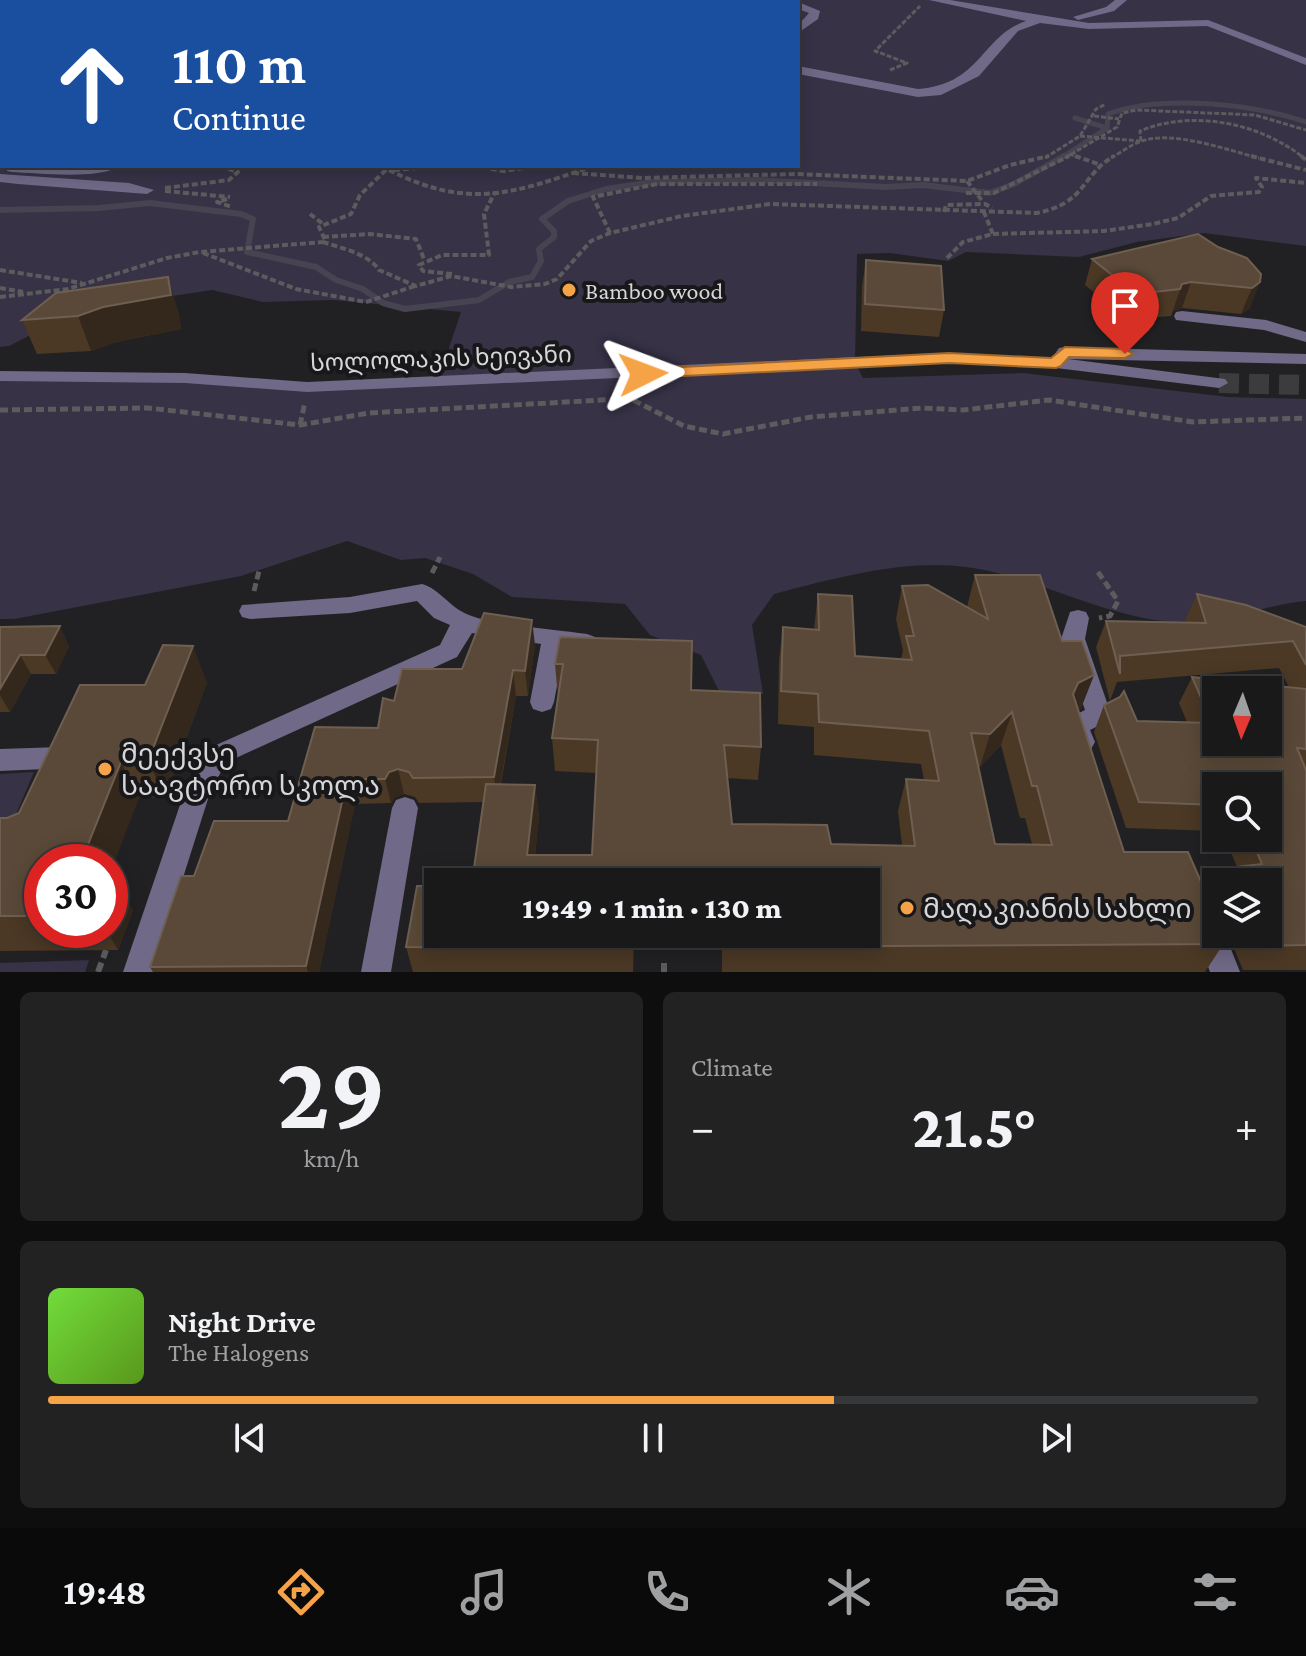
<!DOCTYPE html>
<meta charset="utf-8">
<style>
:root{--surface:#19191a;--page:#222223;--text:#f1f3f6;--muted:#9fa0a2;--line:#373839;--accent:#f6a247}
body{margin:0;font-family:"Crimson Pro","Noto Sans Georgian",serif;background:var(--page);color:var(--text);height:100vh;display:flex;flex-direction:column;font-size:30px;white-space:nowrap}
*{box-sizing:border-box;margin:0}
p{font-size:26px;color:var(--muted)}
.icon{flex:none;width:44px;height:44px;fill:none;stroke:currentColor;stroke-width:2;stroke-linecap:round;stroke-linejoin:round}
.map{position:relative;height:972px;overflow:hidden}
.details{display:flex;flex-direction:column;gap:20px;padding:20px;background:#0e0e0e;flex:1}
.details>*{flex:none}
.guide{position:absolute;left:0px;top:0px;width:800px;height:168px;box-shadow:0 4px 20px #0003,0 0 0 2px var(--line);background:#1a4fa0;color:#fff;overflow:hidden}
.needle{width:52px;rotate:182deg}
.controls{position:absolute;left:1202px;top:676px;display:grid;gap:16px}
.controls a{display:grid;place-items:center;width:80px;height:80px;border-radius:0px;background:var(--surface);box-shadow:0 4px 20px #0003,0 0 0 2px var(--line);font-size:40px}
.speed{position:absolute;left:24px;top:844px;display:flex;gap:16px;font-size:40px;font-weight:700;text-align:center}
.speed>*{display:grid;place-content:center;width:104px;height:104px;border-radius:50%;background:var(--surface);box-shadow:0 4px 20px #0003,0 0 0 2px var(--line);line-height:1}
.speed .limit{border:12px solid #d22;background:#fff;color:#111}
.pin{position:absolute;display:grid;place-items:center;width:68px;height:68px;color:#fff;margin:-82px -34px;border-radius:50% 50% 50% 0;rotate:-45deg;box-shadow:0 0 8px #0007}
.pin .icon{rotate:45deg}
.me{position:absolute;width:88px;margin:-44px;rotate:87deg;stroke-linejoin:round;filter:drop-shadow(0 0 6px #0008)}
.turn{display:flex;align-items:center;gap:28px;height:168px;padding:0 40px;font-size:36px}
.turn .icon{width:104px;height:104px;stroke-width:2.5}
.turn b{display:block;font-size:56px;line-height:68px}
.big{font-size:60px;font-weight:800;line-height:1.1}
.details .widget{flex:1;display:flex;flex-direction:column;justify-content:center;gap:12px;min-width:0;padding:0 28px;border-radius:12px;background:var(--page)}
.details .dial{align-items:center;gap:0}
.dial b{font-size:104px;line-height:1}
.song{display:flex;align-items:center;gap:24px}
.cover{width:96px;height:96px;border-radius:12px;background:linear-gradient(135deg,hsl(100 70% 55%),hsl(90 70% 35%))}
.played{height:8px;border-radius:4px;background:linear-gradient(90deg,var(--accent) 65%,var(--line) 65%)}
.keys{display:flex;justify-content:space-around;direction:ltr}
.heat{display:flex;justify-content:space-between;align-items:center;font-size:44px;direction:ltr}
.details .tiles{flex:1;display:grid;gap:20px;grid-template-columns:1fr 1fr}
.widget:last-child{grid-column:span 2}
.trip{position:absolute;left:424px;top:868px;width:456px;height:80px;border-radius:0px;background:var(--surface);box-shadow:0 4px 20px #0003,0 0 0 2px var(--line);font-weight:800;line-height:80px;text-align:center}
.tabs{display:flex;height:128px;justify-content:space-around;align-items:center;background:#0a0a0a;color:var(--muted)}
.tabs .icon{width:56px;height:56px}
.tabs .on{color:var(--accent)}
.tabs b{font-size:36px;color:var(--text)}
.map>svg:first-child{display:block}
.green{fill:#373246;fill-rule:evenodd}
.lines{fill:none;stroke-linecap:round;stroke-linejoin:round}
.stream-far1{stroke:#474351;stroke-width:5}
.stream{stroke:#474351;stroke-width:6}
.minor-tunnel{stroke:#3c3c3e;stroke-width:20;stroke-dasharray:20 10;stroke-linecap:butt}
.path-far3{stroke:#5c5c5e;stroke-width:3;stroke-dasharray:5 2;stroke-linecap:butt}
.path-far2{stroke:#5c5c5e;stroke-width:4;stroke-dasharray:6 3;stroke-linecap:butt}
.path-far1{stroke:#5c5c5e;stroke-width:5;stroke-dasharray:8 4;stroke-linecap:butt}
.path{stroke:#5c5c5e;stroke-width:6;stroke-dasharray:10 5;stroke-linecap:butt}
.minor{fill:#706987;fill-rule:evenodd}
.path-bridge{stroke:#5c5c5e;stroke-width:4;stroke-dasharray:6 3;stroke-linecap:butt}
.wall{fill:#4b3825;fill-rule:evenodd}
.shaded-wall{fill:#34281c}
.building{fill:#5a4938;stroke:#6e5f51;stroke-width:2;fill-rule:evenodd}
.route{fill:#f6a247;stroke:#a0692e;stroke-width:2}
.poi-dot{fill:#f6a247;stroke:#18171a;stroke-width:3}
.labels{text-anchor:middle;dominant-baseline:central;stroke-width:8;stroke-linejoin:round;paint-order:stroke}
.poi-label{font-size:24px;fill:#d6d5d7;stroke:#18171a;text-anchor:start}
.street-label{font-size:24px;fill:#d6d5d7;stroke:#18171a}
.near-poi-label{font-size:28px;fill:#d6d5d7;stroke:#18171a;text-anchor:start}
</style>
<div class="map">
<svg width="1306" height="972" viewBox="0 0 1306 972">
<rect width="100%" height="100%" fill="#212123"/>
<!-- green -->
<g class="green">
<path d="M0 0H1306V246L1204 233 1137 242 1079 257 966 252 948 261 890 253 857 254 855 363 863 378 1023 373 1228 397 1306 399V601C1260 605 1222 626 1174 622 1104 617 1041 579 973 568 909 557 835 578 774 594L752 625 763 694 720 693 701 655 650 635 625 604 512 597 473 574 425 558 401 560 347 541 241 576 14 619H0V381L61 376 307 387 437 384 461 312 333 300 263 302 212 290 79 310 9 346 0 347ZM2 2H798V166H2Z"/>
<polygon points="34,772 10,828 0,828 0,774"/>
<polygon points="89,960 85,972 0,972 0,963"/>
</g>
<g class="lines">
<!-- stream-far1 -->
<g class="stream-far1">
<polyline points="1075,118 1107,128"/>
<path d="M1061 158 1107 128 1108 114C1161 94 1253 104 1306 122"/>
</g>
<!-- stream -->
<polyline class="stream" points="0,210 99,208 150,203 241,214 253,219 247,252 316,267 336,280 363,289 383,303 405,309 479,300 509,282 532,277 541,261 539,249 554,237 554,231 542,219 568,201 606,189 653,182 758,180 886,187 923,185 990,193 1014,184 1064,156"/>
<!-- minor-tunnel -->
<polyline class="minor-tunnel" points="1219,383 1306,385"/>
<!-- path-far3 -->
<g class="path-far3">
<polyline points="623,2 629,0"/>
<polyline points="890,70 907,63 875,51 920,6"/>
<polyline points="1094,116 1119,119"/>
<polyline points="1080,136 1140,141"/>
<path d="M1141 141 1140 131C1193 109 1260 123 1304 158"/>
<polyline points="1069,154 1081,158"/>
<polyline points="1045,158 1080,136 1096,109 1106,104"/>
<polyline points="1065,158 1117,127 1122,113 1137,110 1255,115 1306,130"/>
<path d="M1111 158C1120 153 1129 146 1139 142 1170 129 1227 150 1259 158"/>
</g>
<!-- path-far2 -->
<g class="path-far2">
<polyline points="1075,156 1101,165"/>
<polyline points="1251,156 1306,170"/>
<polyline points="1301,156 1306,160"/>
<polyline points="473,166 504,171 536,166"/>
<path d="M389 170C468 210 513 194 593 166"/>
<polyline points="394,170 440,166"/>
<polyline points="573,173 643,178 795,174 967,181 1010,165 1049,156"/>
<polyline points="165,188 229,180 238,172 221,166"/>
<polyline points="165,191 230,197"/>
<polyline points="966,193 994,193 1069,156"/>
<polyline points="227,199 217,202 232,207"/>
<polyline points="944,212 946,205 985,204 992,208"/>
<polyline points="310,214 323,224"/>
<polyline points="610,233 593,197 657,184 817,184"/>
<polyline points="993,234 1104,231 1153,224 1178,218 1211,196 1259,192 1262,187 1256,178 1306,183"/>
<polyline points="323,237 370,234 416,239 424,259"/>
<path d="M323 242C341 248 369 254 379 270L416 286 451 276 511 287 545 284 557 279 591 241 610 233 682 216 770 204 1037 213C1087 203 1081 175 1114 156"/>
<polyline points="203,253 296,289 366,302 415,286"/>
<polyline points="947,258 963,242 993,234 983,210"/>
<polyline points="0,270 82,283"/>
<polyline points="452,274 423,271 419,265 442,255 489,255 484,214 495,192"/>
<polyline points="0,288 23,292"/>
<polyline points="0,297 68,289 167,258 200,252 323,242 325,240 319,227 351,214 360,195 390,166"/>
</g>
<!-- path-far1 -->
<g class="path-far1">
<polyline points="0,410 148,408 300,425 369,413 621,399 633,400 684,426 723,434 811,417 922,408 963,410 1049,400 1193,422 1306,418"/>
<polyline points="300,425 305,402"/>
<polyline points="1098,572 1118,601 1110,616 1099,618"/>
<polyline points="432,573 440,557"/>
<polyline points="254,591 259,571"/>
</g>
<!-- path -->
<g class="path">
<polyline points="664,963 664,972"/>
<polyline points="98,972 106,950"/>
</g>
<!-- minor -->
<g class="minor">
<polygon points="63,0 73,0 74,2 64,2"/>
<polygon points="679,0 693,0 694,2 680,2"/>
<polygon points="756,0 780,0 781,2 757,2"/>
<path d="M929 0H950L1089 23 1208 20 1306 58V65L1207 26 1089 29 1040 23 1018 31 979 76 941 95 918 97 798 74V66L918 89C982 84 980 37 1026 21Z"/>
<polygon points="1115,0 1127,0 1114,11 1078,20 1073,17 1106,7"/>
<polygon points="798,2 820,11 818,19 798,33 798,25 809,13 798,9"/>
<polygon points="0,14 2,14 0,21"/>
<polygon points="0,88 2,89 2,97 0,96"/>
<path d="M7 166H119C100 180 37 173 12 172L7 171Z"/>
<polygon points="0,174 129,183 154,190 147,194 18,184 0,182"/>
<polygon points="1182,311 1266,320 1306,332 1306,342 1264,330 1176,320 1174,316 1176,312"/>
<polygon points="1065,347 1306,354 1306,364 1068,359 1225,379 1228,383 1219,388 1056,368 949,363 307,392 185,383 0,381 0,371 185,373 307,382 949,353 1052,358 1059,348"/>
<path d="M422 584C440 589 450 608 469 615 497 626 555 629 587 634L595 637 599 643 595 649 587 652 564 648 554 702 551 709 542 712 533 709 530 702 541 644 472 633 457 657 225 763 208 799 153 972H123L182 799 207 749 440 645 450 625 434 618 417 601 350 613 250 619 242 617 239 611 242 605 350 597Z"/>
<polygon points="1078,610 1086,612 1089,618 1085,639 1111,714 1108,721 1090,730 1095,742 1091,749 1082,752 1073,749 1064,726 1067,719 1085,710 1061,639 1070,612"/>
<polygon points="61,747 70,751 74,758 66,776 57,779 48,776 45,769 0,771 0,749"/>
<polygon points="405,797 414,800 418,808 391,972 361,972 392,808 396,800"/>
<polygon points="1209,917 1216,920 1216,934 1225,934 1240,972 1210,972 1195,931 1199,921"/>
</g>
<!-- path-bridge -->
<polyline class="path-bridge" points="967,181 983,202"/>
</g>
<!-- wall -->
<g class="wall">
<polygon points="1092,259 1261,274 1250,308 1241,314 1182,308 1173,311 1171,316 1145,318 1129,316 1114,309 1085,285"/>
<polygon points="866,260 944,310 939,337 861,331 862,286"/>
<polygon points="178,311 181,329 116,342 91,351 37,354 22,320"/>
<path d="M975 575 1062 641 1094 675 1081 708 1078 710 1124 852 1226 940 1205 972H722V944L634 942 633 972H413L406 947 438 934H866V882H472L484 802 419 803 415 797 404 794 395 797 391 803 355 804 319 972H153L150 967 194 876 288 821 378 728 394 701 462 669 535 645 528 696H516L501 784 535 785 539 817 535 855H592L596 773 555 771 552 738 558 697 555 664 560 637 691 690 761 747 758 780 727 778 732 824 831 844 902 845 898 811 906 779 924 780 921 764 814 755V727L778 724 779 660 783 627 814 629 818 594 855 656 901 659 903 651 896 619 902 586 967 607ZM1001 745 1020 818H1025L1032 844H995L978 767H980Z"/>
<polygon points="1197,594 1306,627 1306,970 1243,970 1228,934 1268,934 1268,882 1219,882 1227,868 1237,867 1225,838 1268,838 1268,786 1216,786 1216,831 1126,828 1094,732 1104,705 1137,721 1187,722 1179,703 1192,677 1289,687 1279,668 1117,682 1110,701 1096,647 1106,621 1186,622 1185,620"/>
<polygon points="0,627 69,646 56,674 31,674 10,712 0,712"/>
<polygon points="207,682 165,797 139,798 42,862 42,930 110,930 133,910 118,950 0,951 0,818 7,818 19,813 145,685"/>
<polygon points="1216,887 1216,904 1212,894"/>
</g>
<!-- shaded-wall -->
<g class="shaded-wall">
<polygon points="168,277 178,311 181,329 116,342 91,351 78,316"/>
<polygon points="1191,282 1182,308 1173,311 1171,316 1182,284"/>
<polygon points="1260,282 1250,308 1241,314 1252,288"/>
<polygon points="532,620 535,645 528,696 525,671"/>
<polygon points="60,626 69,646 56,674 45,655"/>
<polygon points="193,646 207,682 165,797 148,761"/>
<polygon points="20,655 31,674 10,712 0,695 0,689"/>
<polygon points="513,670 516,696 497,802 494,777"/>
<polygon points="1094,675 1081,708 1066,716 1078,683"/>
<polygon points="1012,712 1001,745 980,767 990,734"/>
<polygon points="121,762 139,798 110,874 110,862 81,862"/>
<polygon points="398,769 404,794 395,797 391,803 385,779 389,772"/>
<polygon points="347,779 355,804 319,972 308,972 306,966"/>
<polygon points="535,785 539,817 532,882 527,855"/>
<polygon points="113,876 133,910 118,950 106,930 110,930 110,884"/>
<polygon points="633,934 634,934 634,942 633,972"/>
</g>
<!-- building -->
<g class="building">
<polygon points="1198,234 1218,247 1247,258 1261,274 1260,282 1252,288 1191,282 1182,284 1180,289 1154,292 1137,290 1122,283 1092,259"/>
<polygon points="866,260 941,266 944,310 865,304"/>
<polygon points="168,277 171,295 103,307 78,316 22,320 56,293"/>
<path d="M975 575H1040L1062 641H1082L1094 675 1078 683 1073 694 1124 852H1188L1216 916V934H1224L1226 940H1222L1223 944 725 947V934H866V882H472L486 784 535 785 527 855H592L598 740 552 738 563 664H555L560 637 692 641 691 690 760 693 761 747 724 745 732 824 827 825 831 844 915 846 906 779 939 781 929 731 819 722 818 694 781 691 783 627 819 630 818 594 852 596 855 656 912 660 906 636H914L902 586 928 585 988 619ZM1012 712 1032 786H1037L1052 845 995 844 971 733 990 734Z"/>
<polygon points="1197,594 1246,605 1306,627 1306,665 1293,641 1120,656 1120,674 1106,621 1206,623"/>
<polygon points="484,613 532,620 525,671 513,670 494,777 413,778 409,772 398,769 389,772 385,779 347,779 306,966 150,967 181,876 194,876 214,821 288,821 315,727 378,728 383,698 394,701 402,669 462,669"/>
<polygon points="60,626 45,655 20,655 0,689 0,627"/>
<polygon points="163,645 193,646 148,761 121,762 81,862 42,862 42,916 0,916 0,818 7,818 19,813 80,685 145,685"/>
<path d="M1192 677 1306 689V749L1297 748 1306 770V945L1260 946 1255 934H1268V882H1233L1227 868 1262 864 1251 838H1268V786H1216V805L1139 802 1104 705 1120 697 1124 691 1137 721 1212 723ZM1216 690H1268V742H1216Z"/>
<polygon points="417,886 438,886 438,934 633,934 632,949 406,947"/>
</g>
<!-- route -->
<polygon class="route" points="1065,347 1125,349 1133,354 1125,358 1069,357 1061,366 1056,368 949,363 643,378 635,374 643,369 949,353 1051,358"/>
<!-- markers -->
<g class="poi-dot">
<circle cx="569" cy="290" r="8"/>
<circle cx="105" cy="769" r="8"/>
<circle cx="907" cy="908" r="8"/>
</g>
<g class="labels">
<!-- poi labels -->
<g class="poi-label">
<text x="585" y="290">Bamboo wood</text>
</g>
<!-- street labels -->
<g class="street-label">
<text transform="translate(441 358) rotate(-2)">სოლოლაკის ხეივანი</text>
</g>
<!-- near-poi labels -->
<g class="near-poi-label">
<text x="121" y="753">მეექვსე<tspan x="121" dy="32">საავტორო სკოლა</tspan></text>
<text x="923" y="908">მაღაკიანის სახლი</text>
</g>
</g>
</svg>
<div class="controls">
<a><svg class="needle" viewBox="-14 -14 28 28"><path d="M0-13l5 13h-10z" fill="#e53935"/><path d="M0 13l5-13h-10z" fill="#9fa0a2"/></svg></a>
<a><svg class="icon" aria-label="search" viewBox="0 0 24 24"><circle cx="10" cy="10" r="6"/><path d="M15 15l6 6"/></svg></a>
<a><svg class="icon" aria-label="layers" viewBox="0 0 24 24"><path d="M12 4l9 5-9 5-9-5zM3 14l9 5 9-5"/></svg></a>
</div>
<div class="speed"><div class="limit">30</div></div>
<div class="pin" style="left:1125px;top:354px;background:#d93025"><svg class="icon" aria-label="arrive" viewBox="0 0 24 24"><path d="M6 21V4h12l-3 4 3 4H6"/></svg></div>
<svg class="me" style="left:643px;top:374px" viewBox="-20 -20 40 40"><path d="M0-17L14 15 0 8-14 15z" fill="#f6a247" stroke="#fff" stroke-width="4"/></svg>
<div class="trip">19:49 · 1 min · 130 m</div>
<div class="guide">
<div class="turn"><svg class="icon" aria-label="ahead" viewBox="0 0 24 24"><path d="M12 20V5M6 11l6-6 6 6"/></svg><div><b>110 m</b>Continue</div></div>
</div>
</div>
<section class="details">
<div class="tiles">
<div class="widget dial"><b>29</b><p>km/h</p></div>
<div class="widget"><p>Climate</p>
<div class="heat"><a>−</a><b class="big">21.5°</b><a>+</a></div>
</div>
<div class="widget">
<div class="song"><i class="cover"></i><div><b>Night Drive</b><p>The Halogens</p></div></div>
<div class="played"></div>
<div class="keys"><svg class="icon" aria-label="previous" viewBox="0 0 24 24"><path d="M18 5L8 12l10 7zM5 5v14"/></svg><svg class="icon" aria-label="pause" viewBox="0 0 24 24"><path d="M8 5v14M16 5v14"/></svg><svg class="icon" aria-label="next" viewBox="0 0 24 24"><path d="M6 5l10 7-10 7zM19 5v14"/></svg></div>
</div>
</div>
</section>
<nav class="tabs">
<b>19:48</b>
<svg class="icon on" aria-label="directions" viewBox="0 0 24 24"><path d="M12 3l9 9-9 9-9-9zM9 14v-3h6M13 9l2 2-2 2"/></svg>
<svg class="icon" aria-label="music" viewBox="0 0 24 24"><path d="M9 18V5l10-2v13"/><circle cx="6" cy="18" r="3"/><circle cx="16" cy="16" r="3"/></svg>
<svg class="icon" aria-label="phone" viewBox="0 0 24 24"><path d="M5 4h4l2 5-3 2q2 4 5 5l2-3 5 2v4C11 20 4 13 5 4z"/></svg>
<svg class="icon" aria-label="climate" viewBox="0 0 24 24"><path d="M12 3v18M4 7l16 10M4 17L20 7"/></svg>
<svg class="icon" aria-label="car" viewBox="0 0 24 24"><path d="M5 17H2v-5l4-1 3-4h7l3 4 3 1v5h-3M9 17h6M6 11h13"/><circle cx="7" cy="17" r="2"/><circle cx="17" cy="17" r="2"/></svg>
<svg class="icon" aria-label="filters" viewBox="0 0 24 24"><path d="M4 7h16M4 17h16"/><circle cx="9" cy="7" r="2"/><circle cx="15" cy="17" r="2"/></svg>
</nav>
